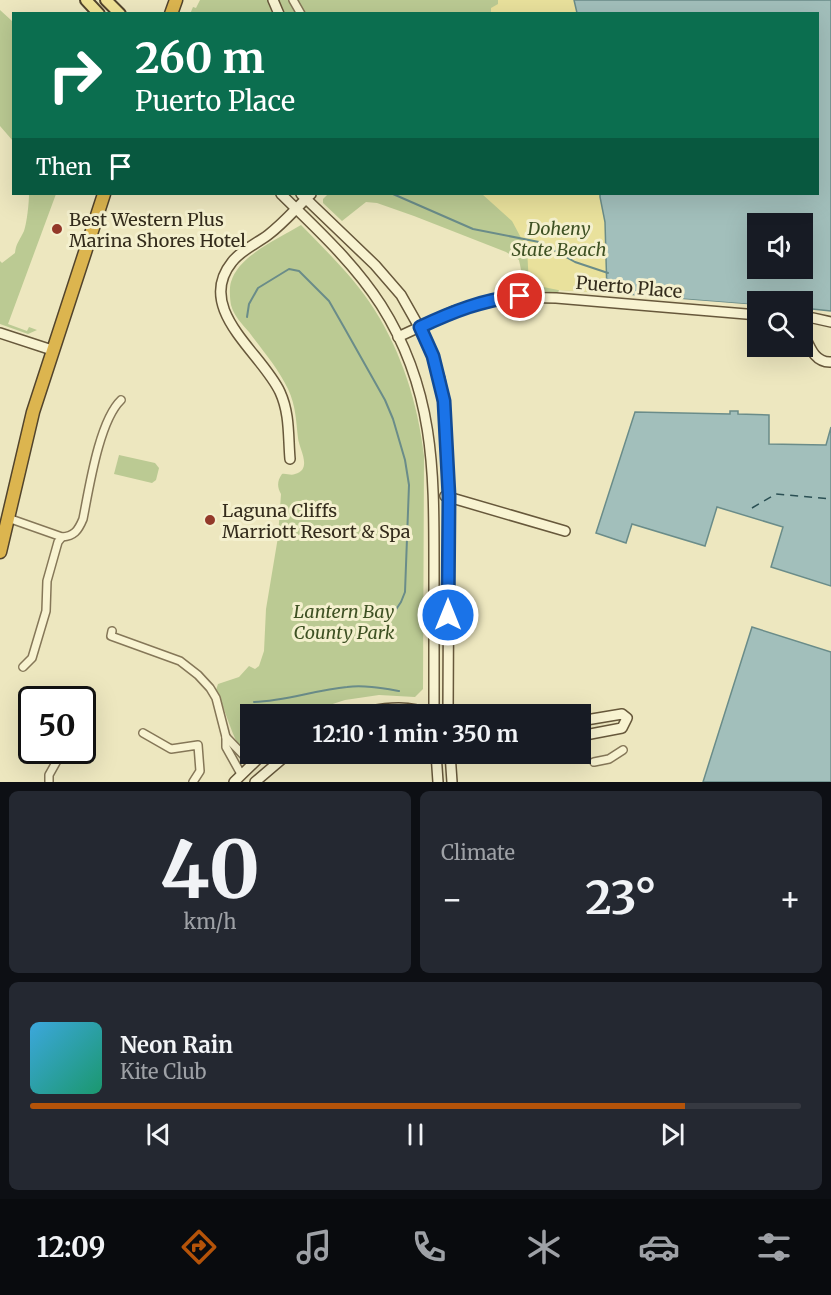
<!DOCTYPE html>
<meta charset="utf-8">
<style>
:root{--surface:#171b24;--page:#242831;--text:#f1f3f6;--muted:#9ea1a6;--line:#363941;--accent:#b45309}
body{margin:0;font-family:Merriweather,serif;background:var(--page);color:var(--text);height:100vh;display:flex;flex-direction:column;font-size:22px;white-space:nowrap}
*{box-sizing:border-box;margin:0}
p{font-size:20px;color:var(--muted)}
.icon{flex:none;width:33px;height:33px;fill:none;stroke:currentColor;stroke-width:2;stroke-linecap:round;stroke-linejoin:round}
.map{position:relative;height:782px;overflow:hidden}
.details{display:flex;flex-direction:column;gap:9px;padding:9px;background:#0d0f14;flex:1}
.details>*{flex:none}
.hud{position:absolute;left:12px;top:12px;width:807px;height:183px;border-radius:0px;box-shadow:0 6px 24px #0002;background:#0b6e4f;color:#fff;overflow:hidden}
.buttons{position:absolute;left:747px;top:213px;display:grid;gap:12px}
.buttons a{display:grid;place-items:center;width:66px;height:66px;border-radius:0px;background:var(--surface);box-shadow:0 6px 24px #0002;font-size:30px}
.speed{position:absolute;left:18px;top:686px;display:flex;gap:12px;font-size:30px;font-weight:700;text-align:center}
.speed>*{display:grid;place-content:center;width:78px;height:78px;border-radius:50%;background:var(--surface);box-shadow:0 6px 24px #0002;line-height:1}
.speed .limit{border:3px solid #111;border-radius:9px;background:#fff;color:#111}
.pin{position:absolute;display:grid;place-items:center;width:51px;height:51px;color:#fff;margin:-26px;border:3px solid #fff;border-radius:50%;box-shadow:0 2px 6px #0007}
.me{position:absolute;width:66px;margin:-33px;rotate:0deg;stroke-linejoin:round;filter:drop-shadow(0 0 4px #0008)}
.turn{display:flex;align-items:center;gap:21px;height:126px;padding:0 24px;font-size:27px}
.turn .icon{width:78px;height:78px;stroke-width:2.5}
.turn b{display:block;font-size:42px;line-height:51px}
.then{display:flex;align-items:center;height:57px;padding:0 24px;background:#0003;gap:12px;font-size:22px}
.big{font-size:45px;font-weight:700;line-height:1.1}
.details .widget{flex:1;display:flex;flex-direction:column;justify-content:center;gap:9px;min-width:0;padding:0 21px;border-radius:9px;background:var(--page)}
.details .dial{align-items:center;gap:0}
.dial b{font-size:78px;line-height:1}
.song{display:flex;align-items:center;gap:18px}
.cover{width:72px;height:72px;border-radius:9px;background:linear-gradient(135deg,hsl(200 70% 55%),hsl(160 70% 35%))}
.played{height:6px;border-radius:3px;background:linear-gradient(90deg,var(--accent) 85%,var(--line) 85%)}
.keys{display:flex;justify-content:space-around;direction:ltr}
.heat{display:flex;justify-content:space-between;align-items:center;font-size:33px;direction:ltr}
.details .tiles{flex:1;display:grid;gap:9px;grid-template-columns:1fr 1fr}
.widget:last-child{grid-column:span 2}
.trip{position:absolute;left:240px;top:704px;width:351px;height:60px;border-radius:0px;background:var(--surface);box-shadow:0 6px 24px #0002;font-weight:700;line-height:60px;text-align:center}
.tabs{display:flex;height:96px;justify-content:space-around;align-items:center;background:#090b0e;color:var(--muted)}
.tabs .icon{width:42px;height:42px}
.tabs .active{color:var(--accent)}
.tabs b{font-size:27px;color:var(--text)}
.map>svg:first-child{display:block}
.green{fill:#bbca93}
.sand{fill:#e9e19c}
.water{fill:#a2bfbb;stroke:#6a8c89;stroke-width:1.5;fill-rule:evenodd}
.pier{fill:#ede7bf}
.lines{fill:none;stroke-linecap:round;stroke-linejoin:round}
.stream{stroke:#6a8c89;stroke-width:2}
.ferry{stroke:#2b5054;stroke-width:1.5;stroke-dasharray:8 6;stroke-linecap:butt}
.street-casing{stroke:#857758;stroke-width:10}
.secondary-casing{stroke:#67583b;stroke-width:12}
.primary-casing{stroke:#52442c;stroke-width:14}
.highway-casing{stroke:#52442c;stroke-width:15}
.street{stroke:#f8f3d1;stroke-width:7}
.secondary{stroke:#f8f3d1;stroke-width:9}
.primary{stroke:#f1e396;stroke-width:10}
.highway{stroke:#dcb54f;stroke-width:12}
.route-casing{stroke:#114b97;stroke-width:15}
.route{stroke:#1a73e8;stroke-width:10}
.poi-dot{fill:#933929;stroke:#f4f0ce;stroke-width:2}
.labels{text-anchor:middle;dominant-baseline:central;stroke-width:6;stroke-linejoin:round;paint-order:stroke}
.poi-label{font-size:18px;fill:#342c1c;stroke:#f4f0ce;text-anchor:start}
.park-label{font-size:18px;font-style:italic;fill:#3e5123;stroke:#f4f0ce}
.street-label{font-size:18px;fill:#342c1c;stroke:#f4f0ce}
</style>
<div class="map">
<svg width="831" height="782" viewBox="0 0 831 782">
<rect width="100%" height="100%" fill="#ede7bf"/>
<!-- green -->
<g class="green">
<polygon points="200,0 574,0 577,13 190,14 193,7 196,8"/>
<polygon points="0,10 12,21 13,20 13,141 0,126"/>
<path d="M29 194H56L8 324 27 331 29 327 37 330 28 334 0 324V261L2 263 15 253C16 243 20 240 24 231 27 222 29 203 29 194Z"/>
<polygon points="328,194 600,194 605,222 607,293 559,290 558,293 525,289 519,260 506,252 414,216 377,203 366,202 342,221 323,203 323,199"/>
<path d="M301 225C326 251 354 277 374 309 402 353 418 404 424 456L423 689 415 697 379 695 345 700 302 714H250V746H239C229 728 225 708 216 690L218 684 239 677 249 666 255 669 259 666 264 651 266 609 278 537 281 494C277 487 277 481 282 474 286 473 291 476 295 474 313 469 299 449 298 438 296 421 296 406 288 389 278 368 263 351 249 332 242 324 234 316 231 305 230 300 229 288 231 282 239 255 278 239 301 225Z"/>
<polygon points="119,455 155,463 159,468 156,480 152,483 114,474"/>
</g>
<!-- sand -->
<g class="sand">
<polygon points="498,0 574,0 577,13 491,13 491,8 498,4"/>
<polygon points="482,194 600,194 605,222 607,293 558,290 529,284 527,249 512,221"/>
</g>
<!-- water -->
<g class="water">
<path d="M574 0H831V311L803 308 802 302H758L757 305 607 293 605 222 600 197V194H818V14L577 13ZM758 224H802V268H758Z"/>
<polygon points="730,411 738,411 738,414 769,415 769,444 826,445 831,427 831,586 771,567 783,527 717,507 705,546 632,524 626,543 596,533 635,412 730,414"/>
<polygon points="752,627 831,652 831,782 703,782"/>
</g>
<!-- pier -->
<polygon class="pier" points="604,293 757,305 758,308 607,296"/>
<g class="lines">
<!-- stream -->
<g class="stream">
<polyline points="393,194 473,229 539,242 575,262 608,273"/>
<polyline points="247,317 249,304 258,288 289,269 299,271 329,301 345,329 385,400 393,419 405,460 409,485 405,592 401,602 379,635"/>
<path d="M254 702C286 701 315 690 347 687 364 685 381 688 399 691"/>
</g>
<!-- ferry -->
<polyline class="ferry" points="752,508 776,494 831,499"/>
<!-- street casing -->
<g class="street-casing">
<g id="street">
<polyline points="293,0 301,14"/>
<polyline points="8,518 62,537"/>
<polyline points="112,631 111,636 180,661 198,675 210,688 216,698 226,737 226,747 241,774"/>
<path d="M23 667 32 658 46 611 47 581 58 542 62 537C74 536 78 531 83 519 89 489 99 421 121 400"/>
<polyline points="25,699 32,701"/>
<polyline points="143,733 171,749 198,745 200,771 193,782"/>
<polyline points="226,737 252,764"/>
<polyline points="594,762 609,759 623,750"/>
<polyline points="49,782 49,775 63,750"/>
</g>
</g>
<!-- secondary casing -->
<g class="secondary-casing">
<g id="secondary">
<polyline points="273,0 279,14"/>
<path d="M281 194C316 228 354 263 381 305 435 390 434 472 434 568 434 617 434 665 434 714"/>
<polyline points="301,194 375,265 401,295 427,341 440,379 446,426 449,497 448,714"/>
<polyline points="802,318 813,318 831,322"/>
<path d="M802 330C809 344 813 363 831 362"/>
<polyline points="0,333 52,350"/>
<polyline points="398,337 454,311 505,297 556,298 758,315"/>
<path d="M290 459C288 436 290 414 280 392 262 353 194 309 232 262 241 250 256 244 268 235 284 223 297 207 311 194"/>
<polyline points="445,496 565,531"/>
<path d="M353 714C374 710 408 703 427 714"/>
<polyline points="580,721 622,714 627,718 622,728 580,736"/>
<polyline points="436,753 438,782"/>
<polyline points="450,753 452,782"/>
<polyline points="234,782 264,753"/>
<polyline points="255,782 289,753"/>
</g>
</g>
<!-- primary casing -->
<g class="primary-casing">
<g id="primary">
<polyline points="86,0 99,14"/>
<polyline points="106,0 120,14"/>
</g>
</g>
<!-- highway casing -->
<g class="highway-casing">
<g id="highway">
<polyline points="171,14 176,0"/>
<polyline points="0,552 33,412 104,194"/>
</g>
</g>
<!-- street -->
<use href="#street" class="street"/>
<!-- secondary -->
<use href="#secondary" class="secondary"/>
<!-- primary -->
<use href="#primary" class="primary"/>
<!-- highway -->
<use href="#highway" class="highway"/>
</g>
<g class="lines">
<!-- route casing -->
<g class="route-casing">
<path id="route" d="M448 615 449 496 444 401 433 356 420 327C452 312 484 299 520 296"/>
</g>
<!-- route -->
<use href="#route" class="route"/>
</g>
<!-- markers -->
<g class="poi-dot">
<circle cx="57" cy="229" r="6"/>
<circle cx="210" cy="520" r="6"/>
</g>
<g class="labels">
<!-- poi labels -->
<g class="poi-label">
<text x="69" y="219">Best Western Plus<tspan x="69" dy="21">Marina Shores Hotel</tspan></text>
<text x="222" y="510">Laguna Cliffs<tspan x="222" dy="21">Marriott Resort &amp; Spa</tspan></text>
</g>
<!-- park labels -->
<g class="park-label">
<text x="559" y="228">Doheny<tspan x="559" dy="21">State Beach</tspan></text>
<text x="344" y="611">Lantern Bay<tspan x="344" dy="21">County Park</tspan></text>
</g>
<!-- street labels -->
<g class="street-label">
<text transform="translate(629 287) rotate(5)">Puerto Place</text>
</g>
</g>
</svg>
<div class="buttons">
<a><svg class="icon" aria-label="sound" viewBox="0 0 24 24"><path d="M4 9h4l5-4v14l-5-4H4zM17 9q2 3 0 6"/></svg></a>
<a><svg class="icon" aria-label="search" viewBox="0 0 24 24"><circle cx="10" cy="10" r="6"/><path d="M15 15l6 6"/></svg></a>
</div>
<div class="speed"><div class="limit">50</div></div>
<div class="pin" style="left:520px;top:296px;background:#d93025"><svg class="icon" aria-label="arrive" viewBox="0 0 24 24"><path d="M6 21V4h12l-3 4 3 4H6"/></svg></div>
<svg class="me" style="left:448px;top:615px" viewBox="-20 -20 40 40"><circle r="17" fill="#1a73e8" stroke="#fff" stroke-width="3"/><path d="M0-11L8 9 0 5-8 9z" fill="#fff"/></svg>
<div class="trip">12:10 · 1 min · 350 m</div>
<div class="hud">
<div class="turn"><svg class="icon" aria-label="right" viewBox="0 0 24 24"><path d="M7 20v-9h11M14 6l5 5-5 5"/></svg><div><b>260 m</b>Puerto Place</div></div>
<div class="then">Then<svg class="icon" aria-label="arrive" viewBox="0 0 24 24"><path d="M6 21V4h12l-3 4 3 4H6"/></svg></div>
</div>
</div>
<section class="details">
<div class="tiles">
<div class="widget dial"><b>40</b><p>km/h</p></div>
<div class="widget"><p>Climate</p>
<div class="heat"><a>−</a><b class="big">23°</b><a>+</a></div>
</div>
<div class="widget">
<div class="song"><i class="cover"></i><div><b>Neon Rain</b><p>Kite Club</p></div></div>
<div class="played"></div>
<div class="keys"><svg class="icon" aria-label="previous" viewBox="0 0 24 24"><path d="M18 5L8 12l10 7zM5 5v14"/></svg><svg class="icon" aria-label="pause" viewBox="0 0 24 24"><path d="M8 5v14M16 5v14"/></svg><svg class="icon" aria-label="next" viewBox="0 0 24 24"><path d="M6 5l10 7-10 7zM19 5v14"/></svg></div>
</div>
</div>
</section>
<nav class="tabs">
<b>12:09</b>
<svg class="icon active" aria-label="directions" viewBox="0 0 24 24"><path d="M12 3l9 9-9 9-9-9zM9 14v-3h6M13 9l2 2-2 2"/></svg>
<svg class="icon" aria-label="music" viewBox="0 0 24 24"><path d="M9 18V5l10-2v13"/><circle cx="6" cy="18" r="3"/><circle cx="16" cy="16" r="3"/></svg>
<svg class="icon" aria-label="phone" viewBox="0 0 24 24"><path d="M5 4h4l2 5-3 2q2 4 5 5l2-3 5 2v4C11 20 4 13 5 4z"/></svg>
<svg class="icon" aria-label="climate" viewBox="0 0 24 24"><path d="M12 3v18M4 7l16 10M4 17L20 7"/></svg>
<svg class="icon" aria-label="car" viewBox="0 0 24 24"><path d="M5 17H2v-5l4-1 3-4h7l3 4 3 1v5h-3M9 17h6M6 11h13"/><circle cx="7" cy="17" r="2"/><circle cx="17" cy="17" r="2"/></svg>
<svg class="icon" aria-label="filters" viewBox="0 0 24 24"><path d="M4 7h16M4 17h16"/><circle cx="9" cy="7" r="2"/><circle cx="15" cy="17" r="2"/></svg>
</nav>
